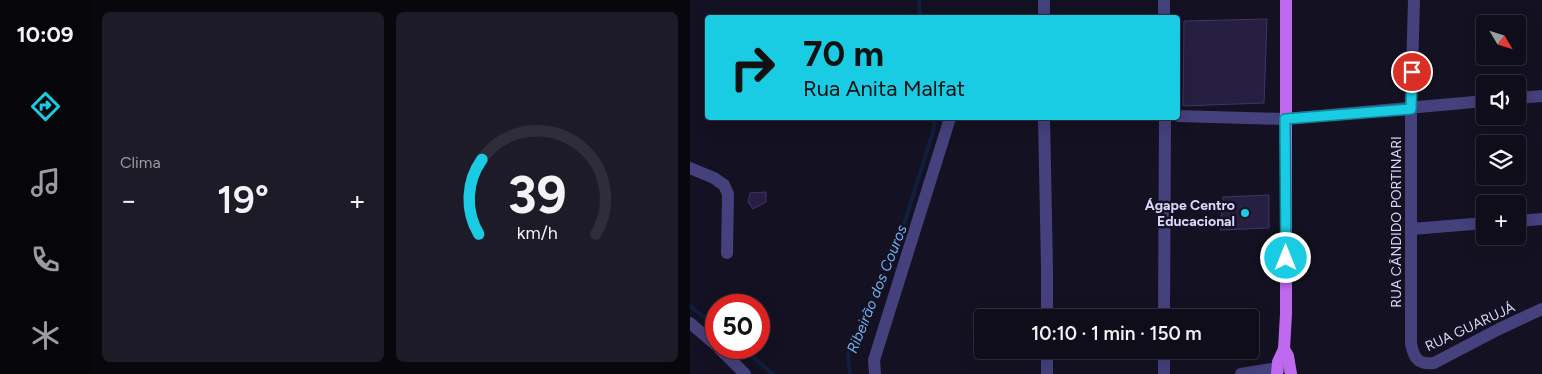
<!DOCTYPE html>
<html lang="pt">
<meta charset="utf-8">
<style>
:root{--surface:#0f0d1a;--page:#1d1b27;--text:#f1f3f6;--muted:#9b9ca2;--line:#2f2d39;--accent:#1acce3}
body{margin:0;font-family:Figtree,sans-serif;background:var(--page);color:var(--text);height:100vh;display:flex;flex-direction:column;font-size:19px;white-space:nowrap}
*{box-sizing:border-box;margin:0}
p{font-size:16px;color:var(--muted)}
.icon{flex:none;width:28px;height:28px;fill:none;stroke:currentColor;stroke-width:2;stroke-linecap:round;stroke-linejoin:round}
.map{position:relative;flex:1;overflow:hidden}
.side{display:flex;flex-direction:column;gap:12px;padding:12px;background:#08070e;width:600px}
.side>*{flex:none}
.guide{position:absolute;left:15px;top:15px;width:475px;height:105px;border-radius:5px;box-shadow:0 5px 20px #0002,0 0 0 1px var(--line);background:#1acce3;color:#111;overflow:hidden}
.needle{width:32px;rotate:128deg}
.tools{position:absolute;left:786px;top:15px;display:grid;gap:10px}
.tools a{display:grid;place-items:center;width:50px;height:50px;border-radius:5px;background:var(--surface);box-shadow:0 5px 20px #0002,0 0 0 1px var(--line);font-size:25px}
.speed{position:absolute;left:15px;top:294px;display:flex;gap:10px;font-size:25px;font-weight:700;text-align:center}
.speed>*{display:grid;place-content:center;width:65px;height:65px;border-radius:50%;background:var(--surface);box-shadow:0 5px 20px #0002,0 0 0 1px var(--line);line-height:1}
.speed .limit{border:8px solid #d22;background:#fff;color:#111}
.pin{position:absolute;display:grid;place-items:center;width:42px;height:42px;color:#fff;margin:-21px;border:2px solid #fff;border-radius:50%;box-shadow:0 1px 5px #0007}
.me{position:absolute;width:55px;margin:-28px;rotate:0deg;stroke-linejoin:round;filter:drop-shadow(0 0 4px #0008)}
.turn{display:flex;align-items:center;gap:18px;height:105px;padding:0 15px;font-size:22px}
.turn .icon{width:65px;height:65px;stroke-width:2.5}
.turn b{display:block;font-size:35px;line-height:42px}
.big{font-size:38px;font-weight:600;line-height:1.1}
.side .widget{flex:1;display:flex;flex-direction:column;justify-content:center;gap:8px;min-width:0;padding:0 18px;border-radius:8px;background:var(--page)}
.side .dial{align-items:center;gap:0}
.dial svg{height:130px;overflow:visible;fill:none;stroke:var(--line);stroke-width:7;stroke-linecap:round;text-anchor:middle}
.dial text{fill:var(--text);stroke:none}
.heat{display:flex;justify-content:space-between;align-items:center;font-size:28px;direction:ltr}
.side .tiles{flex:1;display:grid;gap:12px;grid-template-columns:repeat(2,1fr)}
.trip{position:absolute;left:284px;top:309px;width:285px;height:50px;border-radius:5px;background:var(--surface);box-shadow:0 5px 20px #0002,0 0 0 1px var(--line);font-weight:600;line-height:50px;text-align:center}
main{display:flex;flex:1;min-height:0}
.dock{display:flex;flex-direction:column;width:90px;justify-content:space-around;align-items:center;background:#06050a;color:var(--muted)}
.dock .icon{width:35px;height:35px}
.dock .active{color:var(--accent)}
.dock b{font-size:22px;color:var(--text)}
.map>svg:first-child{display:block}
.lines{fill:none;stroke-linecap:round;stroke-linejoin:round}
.stream{stroke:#101f3d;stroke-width:4}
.building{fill:#261f41;stroke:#3f346b}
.minor{stroke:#44417c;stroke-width:12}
.major{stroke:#bf6aee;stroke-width:12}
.route-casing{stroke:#118594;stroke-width:12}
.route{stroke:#1acce3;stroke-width:9}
.poi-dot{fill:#1acce3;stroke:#141122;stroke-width:2}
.labels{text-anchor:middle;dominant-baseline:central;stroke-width:5;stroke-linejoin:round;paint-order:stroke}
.poi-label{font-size:14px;font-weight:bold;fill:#dbd7fa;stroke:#141122;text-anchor:end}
.street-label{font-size:14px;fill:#dbd7fa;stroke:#141122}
.water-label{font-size:15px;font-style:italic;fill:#70b2ef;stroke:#141122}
</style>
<main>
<nav class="dock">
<b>10:09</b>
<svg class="icon active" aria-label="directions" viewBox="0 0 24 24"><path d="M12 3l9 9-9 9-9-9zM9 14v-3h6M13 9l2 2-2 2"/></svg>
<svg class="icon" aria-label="music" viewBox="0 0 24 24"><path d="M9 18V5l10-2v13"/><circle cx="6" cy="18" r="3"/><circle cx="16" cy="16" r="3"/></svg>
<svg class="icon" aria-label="phone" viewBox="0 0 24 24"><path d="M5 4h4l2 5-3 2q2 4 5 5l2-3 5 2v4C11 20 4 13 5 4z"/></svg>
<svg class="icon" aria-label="climate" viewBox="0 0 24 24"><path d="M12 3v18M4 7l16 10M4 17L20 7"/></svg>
</nav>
<section class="side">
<div class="tiles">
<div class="widget"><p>Clima</p>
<div class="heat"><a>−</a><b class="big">19°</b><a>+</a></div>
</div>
<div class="widget dial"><svg viewBox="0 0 100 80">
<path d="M14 69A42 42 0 1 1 86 69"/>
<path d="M14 69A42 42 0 0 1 16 23" stroke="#1acce3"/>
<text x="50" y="56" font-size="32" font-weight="700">39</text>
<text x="50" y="72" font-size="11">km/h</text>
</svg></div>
</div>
</section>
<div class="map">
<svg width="852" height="374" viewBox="0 0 852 374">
<rect width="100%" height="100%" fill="#141122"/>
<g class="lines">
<!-- stream -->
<g class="stream">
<polyline points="229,0 230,18"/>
<polyline points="0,306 26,326"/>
<polyline points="52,348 83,374"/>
<polyline points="160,374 158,354 209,240 243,132 245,118"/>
</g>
</g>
<!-- building -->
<g class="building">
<polygon points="577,19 574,103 493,106 494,21"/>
<polygon points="76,192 76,202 63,209 58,202 60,193"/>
<polygon points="579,195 579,228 530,230 533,197"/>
</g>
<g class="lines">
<!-- minor -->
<g class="minor">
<polyline points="474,0 474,18"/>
<path d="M724 0 721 109V344C724 358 728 365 744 363L809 329 852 309"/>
<polyline points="354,18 354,0"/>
<polyline points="828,98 852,96"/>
<polyline points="488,116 595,119 795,101"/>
<polyline points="354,118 357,268 357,318"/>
<polyline points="0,168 24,178 34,185 38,194 37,253"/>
<polyline points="828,221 852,219"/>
<polyline points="722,229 795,223"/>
<polyline points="474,318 475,118"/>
<polyline points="0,323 26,345"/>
<polyline points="29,348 55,374"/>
<polyline points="357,350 357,374"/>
<polyline points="474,350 474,374"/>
<polyline points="185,374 184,360 260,118"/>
<polyline points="551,374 598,366"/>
</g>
<!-- major -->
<g class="major">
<polyline points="594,349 598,356 601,374"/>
<polyline points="587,374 588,362 594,349 596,314 596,0"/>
</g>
</g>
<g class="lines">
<!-- route casing -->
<g class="route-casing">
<polyline id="route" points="596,258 595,119 721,109 722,72"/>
</g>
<!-- route -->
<use href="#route" class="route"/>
</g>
<!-- markers -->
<circle class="poi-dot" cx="555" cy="213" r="5"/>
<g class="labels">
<!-- poi labels -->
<g class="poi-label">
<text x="545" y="205">Ágape Centro<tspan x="545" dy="16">Educacional</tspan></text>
</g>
<!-- street labels -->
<g class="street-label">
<text transform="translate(706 222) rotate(-90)">RUA CÂNDIDO PORTINARI</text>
<text transform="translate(780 327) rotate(-25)">RUA GUARUJÁ</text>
</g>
<!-- water labels -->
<g class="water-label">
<text transform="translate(187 289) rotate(-68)">Ribeirão dos Couros</text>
</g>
</g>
</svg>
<div class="tools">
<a><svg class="needle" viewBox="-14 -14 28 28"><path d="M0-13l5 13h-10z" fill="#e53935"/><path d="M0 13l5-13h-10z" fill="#9b9ca2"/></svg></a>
<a><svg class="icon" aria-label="sound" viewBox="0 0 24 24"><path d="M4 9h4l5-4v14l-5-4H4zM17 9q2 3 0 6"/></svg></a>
<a><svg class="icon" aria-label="layers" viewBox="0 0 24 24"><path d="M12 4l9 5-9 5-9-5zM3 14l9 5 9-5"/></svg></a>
<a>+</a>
</div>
<div class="speed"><div class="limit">50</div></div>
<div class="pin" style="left:722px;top:72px;background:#d93025"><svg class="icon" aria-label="arrive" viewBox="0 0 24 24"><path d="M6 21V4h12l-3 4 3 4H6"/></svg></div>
<svg class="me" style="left:596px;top:258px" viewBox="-20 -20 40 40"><circle r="17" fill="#1acce3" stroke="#fff" stroke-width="3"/><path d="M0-11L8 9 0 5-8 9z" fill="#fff"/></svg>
<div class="trip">10:10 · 1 min · 150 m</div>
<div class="guide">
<div class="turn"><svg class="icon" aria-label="right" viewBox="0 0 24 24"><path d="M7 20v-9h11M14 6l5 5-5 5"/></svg><div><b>70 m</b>Rua Anita Malfat</div></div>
</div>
</div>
</main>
